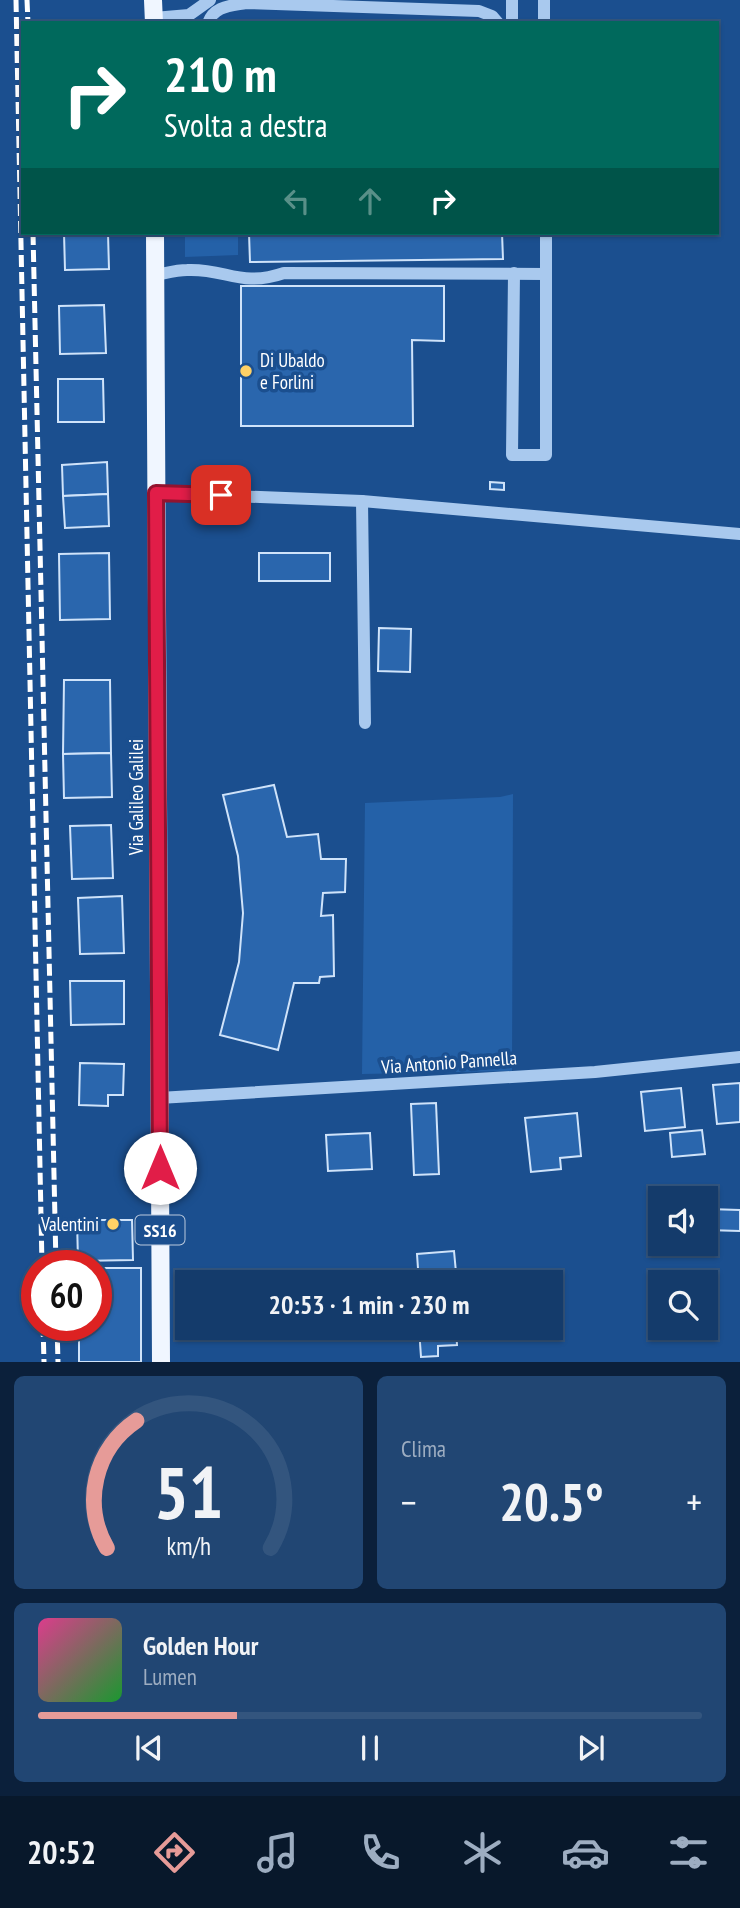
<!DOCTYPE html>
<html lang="it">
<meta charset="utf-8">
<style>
:root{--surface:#143b6b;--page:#214673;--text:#f1f3f6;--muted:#9dadc1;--line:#33557e;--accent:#e69b98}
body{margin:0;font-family:"PT Sans Narrow",sans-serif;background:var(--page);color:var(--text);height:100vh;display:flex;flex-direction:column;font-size:26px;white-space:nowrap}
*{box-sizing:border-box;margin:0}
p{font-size:23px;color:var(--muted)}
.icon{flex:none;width:38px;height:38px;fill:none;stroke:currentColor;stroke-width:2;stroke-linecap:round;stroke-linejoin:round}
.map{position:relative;height:1362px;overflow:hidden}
.drawer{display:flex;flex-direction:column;gap:14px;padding:14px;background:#0b203b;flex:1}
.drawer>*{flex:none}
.top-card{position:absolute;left:21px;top:21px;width:698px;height:214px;border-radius:0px;box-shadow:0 2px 5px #0004,0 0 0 2px var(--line);background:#00695c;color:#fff;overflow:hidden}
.fabs{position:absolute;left:648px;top:1186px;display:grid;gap:14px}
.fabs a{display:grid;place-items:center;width:70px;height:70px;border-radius:0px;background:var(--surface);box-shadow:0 2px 5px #0004,0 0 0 2px var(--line);font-size:35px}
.speed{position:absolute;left:21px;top:1250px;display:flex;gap:14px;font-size:35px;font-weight:700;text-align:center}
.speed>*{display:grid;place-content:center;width:91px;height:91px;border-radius:50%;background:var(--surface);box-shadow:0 2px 5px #0004,0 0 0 2px var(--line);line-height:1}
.speed .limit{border:10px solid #d22;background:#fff;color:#111}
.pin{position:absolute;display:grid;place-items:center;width:60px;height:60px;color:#fff;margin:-30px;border-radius:14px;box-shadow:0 4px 10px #0006}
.me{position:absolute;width:77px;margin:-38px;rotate:0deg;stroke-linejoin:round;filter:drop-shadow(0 0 5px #0008)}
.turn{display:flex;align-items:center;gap:24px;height:147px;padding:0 28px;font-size:32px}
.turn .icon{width:91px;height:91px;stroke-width:2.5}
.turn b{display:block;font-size:49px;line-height:60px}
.lanes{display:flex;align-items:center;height:66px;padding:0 28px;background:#0003;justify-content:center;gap:35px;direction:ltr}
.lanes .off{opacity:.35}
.big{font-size:52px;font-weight:600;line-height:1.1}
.drawer .card{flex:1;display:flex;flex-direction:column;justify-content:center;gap:10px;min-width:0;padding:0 24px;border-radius:10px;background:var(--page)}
.drawer .dial{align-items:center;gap:0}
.dial svg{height:182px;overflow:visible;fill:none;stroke:var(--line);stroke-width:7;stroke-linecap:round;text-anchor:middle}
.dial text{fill:var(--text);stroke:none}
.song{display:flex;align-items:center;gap:21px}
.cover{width:84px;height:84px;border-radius:10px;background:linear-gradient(135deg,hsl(330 70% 55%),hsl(130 70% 35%))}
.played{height:7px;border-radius:4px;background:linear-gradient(90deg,var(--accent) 30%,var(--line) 30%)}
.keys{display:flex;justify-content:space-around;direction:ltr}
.heat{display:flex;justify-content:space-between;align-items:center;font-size:38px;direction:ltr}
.drawer .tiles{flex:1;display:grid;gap:14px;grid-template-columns:1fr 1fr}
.card:last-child{grid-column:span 2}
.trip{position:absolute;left:175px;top:1270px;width:388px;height:70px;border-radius:0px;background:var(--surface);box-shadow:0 2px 5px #0004,0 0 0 2px var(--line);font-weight:600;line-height:70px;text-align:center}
.dock{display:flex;height:112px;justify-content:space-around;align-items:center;background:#08182b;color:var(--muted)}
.dock .icon{width:49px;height:49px}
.dock .on{color:var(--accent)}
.dock b{font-size:32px;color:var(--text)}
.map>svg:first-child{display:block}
.green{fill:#2461a8}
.building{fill:#2a66ad;stroke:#cfe3fa;stroke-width:2}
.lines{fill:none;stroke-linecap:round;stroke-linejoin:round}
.minor{stroke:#a9c9ee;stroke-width:12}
.major{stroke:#f0f6ff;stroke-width:18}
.rail{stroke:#fff;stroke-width:5;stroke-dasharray:12 5;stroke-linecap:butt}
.route-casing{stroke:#92132f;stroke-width:18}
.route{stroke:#e11d48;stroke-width:12}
.poi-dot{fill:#ffd166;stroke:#1b4f8f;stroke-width:2.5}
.labels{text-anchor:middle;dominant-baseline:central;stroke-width:7;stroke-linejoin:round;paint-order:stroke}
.shield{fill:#1b4f8f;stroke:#bbcadd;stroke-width:2}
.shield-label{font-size:18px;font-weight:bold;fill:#fff}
.poi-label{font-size:19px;fill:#fff;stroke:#1b4f8f;text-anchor:start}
.street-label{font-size:19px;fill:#fff;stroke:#1b4f8f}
</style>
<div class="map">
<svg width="740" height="1362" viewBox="0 0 740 1362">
<rect width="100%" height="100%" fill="#1b4f8f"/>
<!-- green -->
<g class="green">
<polygon points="185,233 238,233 238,255 185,257"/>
<polygon points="513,794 512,1071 362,1074 365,803 500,797"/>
</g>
<!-- building -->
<g class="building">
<polygon points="64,233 108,233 109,269 65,270"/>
<polygon points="249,233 502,233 503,259 250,262"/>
<polygon points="241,286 444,286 444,341 412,340 413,426 241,426"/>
<polygon points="104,305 106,353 60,354 59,306"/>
<polygon points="58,379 103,379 104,422 58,422"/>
<polygon points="107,462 108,494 63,496 62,465"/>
<polygon points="490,482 504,483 504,490 490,489"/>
<polygon points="108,494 109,526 65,528 63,496"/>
<polygon points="109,553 110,619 60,620 59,554"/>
<rect x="259" y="553" width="71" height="28"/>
<polygon points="379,628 411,629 410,672 378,671"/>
<polygon points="64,680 110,680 111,753 63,754"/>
<polygon points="111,753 112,797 64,798 63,754"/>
<polygon points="274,785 287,837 318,834 321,859 346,859 345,892 323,893 321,916 333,915 334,976 320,977 319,983 294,983 278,1050 220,1035 239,962 243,913 238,856 223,795"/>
<polygon points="111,825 113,878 72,879 70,826"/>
<polygon points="122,896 124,953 80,954 78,898"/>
<polygon points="70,981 124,981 124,1024 71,1025"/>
<polygon points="80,1063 124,1064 123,1095 108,1095 108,1106 79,1105"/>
<polygon points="740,1083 740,1122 717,1124 713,1085"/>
<polygon points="681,1088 685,1127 645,1131 641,1092"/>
<polygon points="436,1103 439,1174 414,1175 411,1104"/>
<polygon points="577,1113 581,1156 560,1158 561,1169 531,1172 525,1118"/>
<polygon points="702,1130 705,1154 672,1157 670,1133"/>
<polygon points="370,1133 372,1169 328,1171 326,1135"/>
<polygon points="697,1190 710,1191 707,1230 705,1199 697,1199"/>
<polygon points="708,1209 740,1210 740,1231 707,1230"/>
<polygon points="77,1220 132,1220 133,1260 78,1261"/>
<polygon points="454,1251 457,1283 419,1283 417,1254"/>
<polygon points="96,1268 141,1268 141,1362 79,1362 79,1325 96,1325"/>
<polygon points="419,1328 456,1328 457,1345 438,1346 438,1356 421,1357"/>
</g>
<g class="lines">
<!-- minor -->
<g class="minor">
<polyline points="512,0 512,23"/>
<polyline points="544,0 544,23"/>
<polyline points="154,18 189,15 210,0"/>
<path d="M208 23C214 6 230 6 246 3L479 11 492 16 498 23"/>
<polyline points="514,273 512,455 546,455 546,233"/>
<path d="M155 275C166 273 177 270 187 270 226 268 240 288 284 273L546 274"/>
<polyline points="156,493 362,501 740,534"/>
<polyline points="362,501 365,723"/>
<polyline points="159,1098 595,1072 740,1057"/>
</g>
<!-- major -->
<g class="major">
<polyline points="153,0 154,23"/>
<polyline points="155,233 161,1362"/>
</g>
<!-- rail -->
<g class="rail">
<polyline points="16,0 42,1265"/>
<polyline points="27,0 28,23"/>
<polyline points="33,233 56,1265"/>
<polyline points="43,1325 44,1362"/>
<polyline points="57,1325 58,1362"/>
</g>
</g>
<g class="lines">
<!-- route casing -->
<g class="route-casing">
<polyline id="route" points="160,1168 156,493 221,495"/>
</g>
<!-- route -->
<use href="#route" class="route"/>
</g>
<!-- markers -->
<g class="poi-dot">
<circle cx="246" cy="371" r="7"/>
<circle cx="113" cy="1224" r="7"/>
</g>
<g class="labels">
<!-- shield labels -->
<rect class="shield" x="135.5" y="1215.5" width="49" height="29" rx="5"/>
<g class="shield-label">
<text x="160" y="1230">SS16</text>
</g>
<!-- poi labels -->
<g class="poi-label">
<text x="260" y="360">Di Ubaldo<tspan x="260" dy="22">e Forlini</tspan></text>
<text x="99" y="1224" text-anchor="end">Valentini</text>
</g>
<!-- street labels -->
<g class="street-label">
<text transform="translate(136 797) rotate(-90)">Via Galileo Galilei</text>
<text transform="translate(449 1062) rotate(-4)">Via Antonio Pannella</text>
</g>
</g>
</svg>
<div class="fabs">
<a><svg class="icon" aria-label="sound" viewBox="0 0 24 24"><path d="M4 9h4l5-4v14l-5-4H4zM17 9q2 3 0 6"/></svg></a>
<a><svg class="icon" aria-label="search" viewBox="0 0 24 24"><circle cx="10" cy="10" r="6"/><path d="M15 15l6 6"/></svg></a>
</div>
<div class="speed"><div class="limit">60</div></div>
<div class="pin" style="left:221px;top:495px;background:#d93025"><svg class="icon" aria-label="arrive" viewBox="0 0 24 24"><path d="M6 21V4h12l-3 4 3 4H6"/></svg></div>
<svg class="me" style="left:160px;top:1168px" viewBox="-20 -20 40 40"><circle r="19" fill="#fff"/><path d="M0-13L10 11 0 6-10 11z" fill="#e11d48"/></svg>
<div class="trip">20:53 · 1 min · 230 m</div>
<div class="top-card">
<div class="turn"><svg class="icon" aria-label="right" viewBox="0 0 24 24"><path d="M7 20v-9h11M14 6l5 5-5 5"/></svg><div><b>210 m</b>Svolta a destra</div></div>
<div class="lanes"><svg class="icon off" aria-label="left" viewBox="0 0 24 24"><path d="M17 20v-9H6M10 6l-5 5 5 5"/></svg><svg class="icon off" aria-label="ahead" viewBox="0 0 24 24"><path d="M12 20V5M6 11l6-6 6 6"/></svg><svg class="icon" aria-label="right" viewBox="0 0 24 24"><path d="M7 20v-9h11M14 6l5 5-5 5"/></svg></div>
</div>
</div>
<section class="drawer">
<div class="tiles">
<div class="card dial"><svg viewBox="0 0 100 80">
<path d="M14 69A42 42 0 1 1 86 69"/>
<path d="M14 69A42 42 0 0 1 27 13" stroke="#e69b98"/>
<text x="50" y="56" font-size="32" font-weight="700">51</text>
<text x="50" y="72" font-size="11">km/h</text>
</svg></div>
<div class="card"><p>Clima</p>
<div class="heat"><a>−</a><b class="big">20.5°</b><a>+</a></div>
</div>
<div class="card">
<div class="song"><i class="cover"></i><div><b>Golden Hour</b><p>Lumen</p></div></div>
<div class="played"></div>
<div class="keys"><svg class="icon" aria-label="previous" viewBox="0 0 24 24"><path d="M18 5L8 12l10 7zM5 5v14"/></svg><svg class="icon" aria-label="pause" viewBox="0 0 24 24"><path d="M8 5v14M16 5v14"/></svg><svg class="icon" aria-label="next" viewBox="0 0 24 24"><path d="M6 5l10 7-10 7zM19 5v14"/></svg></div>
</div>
</div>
</section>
<nav class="dock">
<b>20:52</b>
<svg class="icon on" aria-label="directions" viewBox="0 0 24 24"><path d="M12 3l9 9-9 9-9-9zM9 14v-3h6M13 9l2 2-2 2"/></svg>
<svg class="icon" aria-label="music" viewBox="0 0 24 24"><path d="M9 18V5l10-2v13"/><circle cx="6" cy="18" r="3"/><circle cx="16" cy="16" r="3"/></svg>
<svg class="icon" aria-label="phone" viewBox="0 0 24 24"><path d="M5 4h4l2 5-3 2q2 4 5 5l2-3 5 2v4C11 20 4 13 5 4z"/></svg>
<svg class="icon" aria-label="climate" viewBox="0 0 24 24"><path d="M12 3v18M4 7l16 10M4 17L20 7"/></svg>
<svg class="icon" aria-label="car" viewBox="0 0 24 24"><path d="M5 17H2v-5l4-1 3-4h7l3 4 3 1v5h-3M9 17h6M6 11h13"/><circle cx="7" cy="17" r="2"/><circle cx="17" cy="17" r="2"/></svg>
<svg class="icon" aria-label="filters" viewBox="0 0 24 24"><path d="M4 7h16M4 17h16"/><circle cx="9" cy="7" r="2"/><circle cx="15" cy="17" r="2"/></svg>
</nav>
